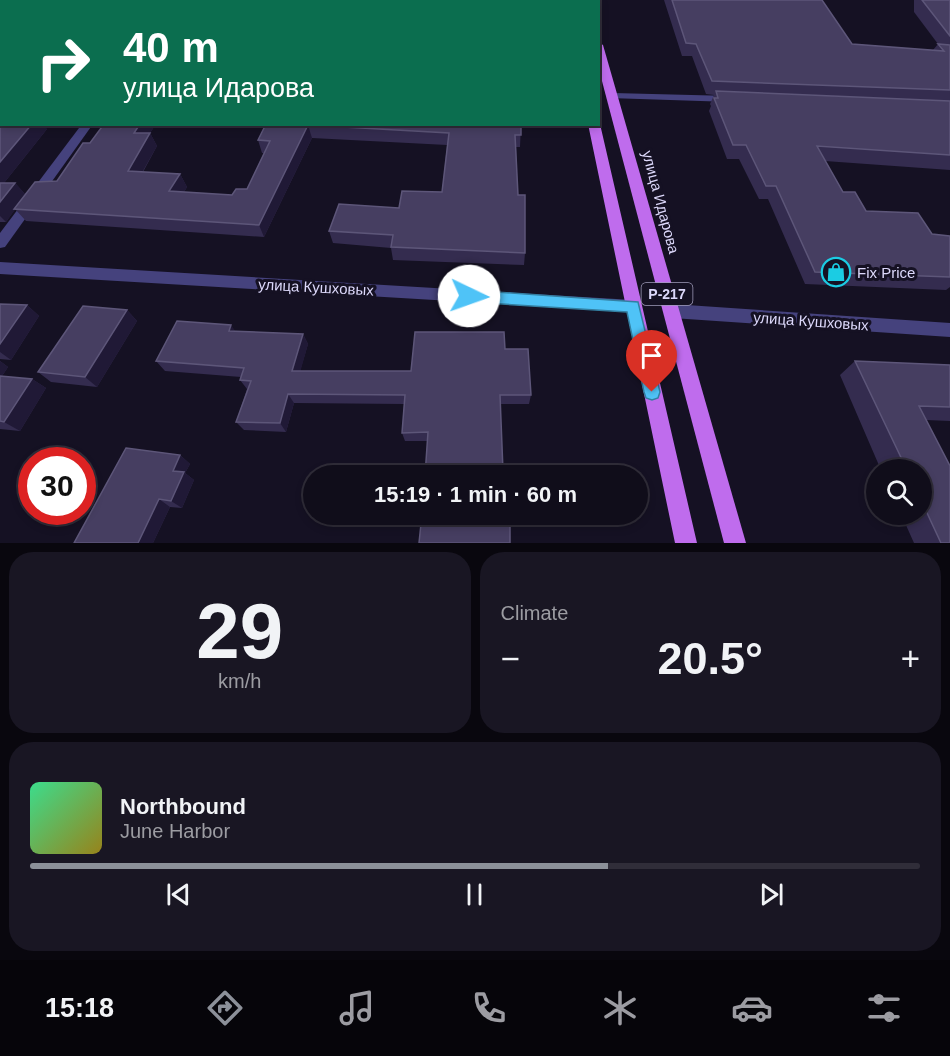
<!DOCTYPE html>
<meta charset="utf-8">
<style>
:root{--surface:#100d1a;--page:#191623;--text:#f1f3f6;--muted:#9c9ca2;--line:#302d39;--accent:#8c9099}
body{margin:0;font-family:Helvetica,sans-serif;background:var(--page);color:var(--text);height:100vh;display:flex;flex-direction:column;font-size:22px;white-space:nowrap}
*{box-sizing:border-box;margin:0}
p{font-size:20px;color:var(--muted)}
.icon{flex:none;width:33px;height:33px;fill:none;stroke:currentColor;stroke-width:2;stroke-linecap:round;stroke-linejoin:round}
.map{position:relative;height:543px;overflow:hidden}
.side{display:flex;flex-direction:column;gap:9px;padding:9px;background:#09070e;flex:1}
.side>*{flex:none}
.hud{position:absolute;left:0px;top:0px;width:600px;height:126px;box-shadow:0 3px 9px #0003,0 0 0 2px var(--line);background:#0b6e4f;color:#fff;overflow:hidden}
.fabs{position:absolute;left:866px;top:459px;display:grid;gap:12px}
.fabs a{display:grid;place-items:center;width:66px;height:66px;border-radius:50%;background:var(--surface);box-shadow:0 3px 9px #0003,0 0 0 2px var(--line);font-size:30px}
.speed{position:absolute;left:18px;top:447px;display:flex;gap:12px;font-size:30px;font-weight:700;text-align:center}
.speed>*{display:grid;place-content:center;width:78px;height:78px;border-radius:50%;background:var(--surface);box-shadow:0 3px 9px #0003,0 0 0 2px var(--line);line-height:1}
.speed .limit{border:9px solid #d22;background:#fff;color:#111}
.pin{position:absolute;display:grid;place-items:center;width:51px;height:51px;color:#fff;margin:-62px -26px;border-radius:50% 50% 50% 0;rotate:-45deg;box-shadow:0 0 6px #0007}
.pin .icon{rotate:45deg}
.me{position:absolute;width:66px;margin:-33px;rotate:93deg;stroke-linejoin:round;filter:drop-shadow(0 0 4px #0008)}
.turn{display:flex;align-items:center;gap:21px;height:126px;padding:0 24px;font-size:27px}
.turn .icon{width:78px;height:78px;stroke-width:2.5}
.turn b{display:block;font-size:42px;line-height:51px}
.big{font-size:45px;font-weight:700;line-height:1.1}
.side .tile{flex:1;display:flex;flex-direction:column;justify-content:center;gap:9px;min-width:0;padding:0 21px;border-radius:24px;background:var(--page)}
.side .dial{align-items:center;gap:0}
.dial b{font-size:78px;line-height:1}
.song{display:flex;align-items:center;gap:18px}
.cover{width:72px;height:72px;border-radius:9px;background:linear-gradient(135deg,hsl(150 70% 55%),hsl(50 70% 35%))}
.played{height:6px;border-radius:3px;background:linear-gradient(90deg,var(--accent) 65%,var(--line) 65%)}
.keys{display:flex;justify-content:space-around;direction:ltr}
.heat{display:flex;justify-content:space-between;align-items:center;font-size:33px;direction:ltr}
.side .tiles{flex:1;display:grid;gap:9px;grid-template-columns:1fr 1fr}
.tile:last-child{grid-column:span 2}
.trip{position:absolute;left:303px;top:465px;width:345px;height:60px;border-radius:30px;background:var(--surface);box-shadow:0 3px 9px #0003,0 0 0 2px var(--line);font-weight:700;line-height:60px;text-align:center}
.dock{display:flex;height:96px;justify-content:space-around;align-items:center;background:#06050a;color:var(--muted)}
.dock .icon{width:42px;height:42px}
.dock .on{color:var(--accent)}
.dock b{font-size:27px;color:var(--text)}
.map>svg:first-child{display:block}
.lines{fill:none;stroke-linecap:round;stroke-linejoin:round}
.minor{fill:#45427d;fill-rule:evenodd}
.major{fill:#bf6ced;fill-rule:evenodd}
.wall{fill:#342c4f}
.shaded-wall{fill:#201936}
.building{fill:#463e61;stroke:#5d5679;stroke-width:1.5}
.route{fill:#4fc3f7;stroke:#337fa1;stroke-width:1.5}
.labels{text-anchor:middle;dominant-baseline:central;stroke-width:6;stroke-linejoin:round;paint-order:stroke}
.shield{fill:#151123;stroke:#a09cba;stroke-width:1.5}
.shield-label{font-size:14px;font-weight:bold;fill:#dcd8fa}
.street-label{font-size:15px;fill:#dcd8fa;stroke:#151123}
.poi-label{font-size:15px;fill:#dcd8fa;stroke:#151123;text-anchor:start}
</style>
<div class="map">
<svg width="950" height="543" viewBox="0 0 950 543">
<rect width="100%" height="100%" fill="#151123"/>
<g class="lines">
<!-- minor -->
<g class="minor">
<rect x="339" y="0" width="8" height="2"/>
<polygon points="613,93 731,96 737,99 731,102 609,98 608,96"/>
<polygon points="82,124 93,124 5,247 0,248 0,233"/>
<polygon points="0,262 633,300 639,301 641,306 639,311 633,312 0,274"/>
<polygon points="672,304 950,323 950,337 672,318 666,316 664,311 666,306"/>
</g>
<!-- major -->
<g class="major">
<polygon points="561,0 569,0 570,2 561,2"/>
<polygon points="581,0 589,0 590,2 581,2"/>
<polygon points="598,42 603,45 746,543 724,543 598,66"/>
<polygon points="598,122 600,124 697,543 675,543 588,124 598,124"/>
</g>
</g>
<!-- wall -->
<g class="wall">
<polygon points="664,0 822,0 852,44 933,50 938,44 914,12 914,0 950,0 950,170 825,161 843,192 866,211 932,234 950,236 950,287 946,290 805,284 768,199 759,199 739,159 727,159 709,111 711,106 710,104 714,95 706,94 692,56 682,56"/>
<polygon points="0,19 2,19 2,73 0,72"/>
<polygon points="0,117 47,129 4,183 15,183 25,194 57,181 90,143 104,124 156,124 150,133 157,146 143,172 180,174 187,187 184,192 232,195 247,189 264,153 262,153 258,140 266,124 521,124 520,147 516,147 518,195 525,253 524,265 393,260 391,248 333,243 329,231 399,208 442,192 447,145 312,138 264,237 26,221 15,209 6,222 0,222"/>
<polygon points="0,304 27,305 39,316 11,360 0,359"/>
<polygon points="127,310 137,321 97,387 51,382 38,372"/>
<polygon points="235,331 303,334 308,344 300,371 411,371 505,349 531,395 529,404 500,404 503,471 509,476 427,441 405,441 402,433 404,404 294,403 286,432 244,430 236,422 247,389 240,380 241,377 165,371 156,361"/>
<polygon points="0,361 8,367 2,376 32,379 46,388 20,431 0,429"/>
<polygon points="855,361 950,365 950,421 926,420 950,543 914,543 901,514 921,514 921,470 881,470 840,375"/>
<polygon points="180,455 190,464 185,473 194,480 182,508 170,507 153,543 74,543"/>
</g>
<!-- shaded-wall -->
<g class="shaded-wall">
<polygon points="72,0 89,0 88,2 71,2"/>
<polygon points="32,124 44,124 47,129 0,188 0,162"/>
<polygon points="140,124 156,124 150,133 157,146 136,183 128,171 134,133"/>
<polygon points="308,125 312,138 264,237 259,225"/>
<polygon points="180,174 187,187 177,204 169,191"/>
<polygon points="15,183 26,195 6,222 0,216 0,202"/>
<polygon points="27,305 39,316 11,360 0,352 0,344"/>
<polygon points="127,310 137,321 97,387 85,377"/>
<polygon points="231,325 238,335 229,331"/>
<polygon points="303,334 308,344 298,380 292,371"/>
<polygon points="0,361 8,367 0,379"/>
<polygon points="32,379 46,388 20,431 4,422"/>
<polygon points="288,394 294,403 286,432 280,423"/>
<polygon points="180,455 190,464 185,473 194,480 182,508 171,501 173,471"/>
<polygon points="159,499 170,507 153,543 138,543"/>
</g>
<!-- building -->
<g class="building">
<polygon points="30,0 72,0 71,2 28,2"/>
<polygon points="124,0 326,0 325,2 122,2"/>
<polygon points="383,0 409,0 408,2 382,2"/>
<rect x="467" y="0" width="36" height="2"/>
<polygon points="672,0 822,0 852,44 944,51 938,44 950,45 950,90 712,81 696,44 686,43"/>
<polygon points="922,0 950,0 950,36"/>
<rect x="0" y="19" width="2" height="43"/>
<polygon points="716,91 950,101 950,155 817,146 843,192 855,192 866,211 918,213 932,234 950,236 950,277 815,272 776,186 766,186 746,145 733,145 714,98 718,98"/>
<polygon points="0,117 2,117 2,124 32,124 0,162"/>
<polygon points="104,124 140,124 134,133 150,133 128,171 180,174 169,191 232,195 236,189 247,189 270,141 258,140 266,124 521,124 521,135 515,135 518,195 525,195 525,253 391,247 393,235 329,231 339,204 399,208 402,191 442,192 449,133 308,125 259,225 14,209 35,182 57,181 83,143 90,143"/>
<polygon points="0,183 15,183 0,202"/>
<polygon points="0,304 27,305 0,344"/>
<polygon points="83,306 127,310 85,377 38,372"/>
<polygon points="177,321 231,325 229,331 303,334 292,371 411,371 415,332 504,332 505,349 528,349 531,395 500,395 503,471 509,471 509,476 425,476 428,432 402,433 405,395 288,394 280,423 236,422 251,381 240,380 244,368 156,361"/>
<polygon points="855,361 950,365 950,407 919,406 950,466 950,543 941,543 921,500 921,470 907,470"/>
<polygon points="0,376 32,379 4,422 0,421"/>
<polygon points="126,448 180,455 173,471 184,472 171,501 159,499 138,543 74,543"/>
<polygon points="422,514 510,514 510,543 419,543"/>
</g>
<!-- route -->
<polygon class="route" points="469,290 638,302 660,392 658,398 652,400 646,398 644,392 627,312 469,302 462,296"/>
<!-- icons -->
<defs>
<g id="shop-ring" transform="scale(1.5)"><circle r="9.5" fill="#151123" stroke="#1bcce3" stroke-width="1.5"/><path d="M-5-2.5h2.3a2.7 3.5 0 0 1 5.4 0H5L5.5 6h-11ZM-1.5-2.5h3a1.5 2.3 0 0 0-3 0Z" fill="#1bcce3"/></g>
</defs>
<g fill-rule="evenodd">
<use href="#shop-ring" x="836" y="272"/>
</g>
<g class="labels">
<!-- shield labels -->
<rect class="shield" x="641.5" y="283" width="51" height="22" rx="4.5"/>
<g class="shield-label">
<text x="667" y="294">Р-217</text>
</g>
<!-- street labels -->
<g class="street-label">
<text transform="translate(661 202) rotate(75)">улица Идарова</text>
<text transform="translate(316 287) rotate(3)">улица Кушховых</text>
<text transform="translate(811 321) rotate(4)">улица Кушховых</text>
</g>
<!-- poi labels -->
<g class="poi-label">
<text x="857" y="272">Fix Price</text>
</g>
</g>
</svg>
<div class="fabs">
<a><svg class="icon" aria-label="search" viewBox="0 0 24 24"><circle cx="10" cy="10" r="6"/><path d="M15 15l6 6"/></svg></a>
</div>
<div class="speed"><div class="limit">30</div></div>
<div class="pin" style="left:652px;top:392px;background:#d93025"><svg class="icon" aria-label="arrive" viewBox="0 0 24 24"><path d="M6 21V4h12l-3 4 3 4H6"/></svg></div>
<svg class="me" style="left:469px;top:296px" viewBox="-20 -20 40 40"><circle r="19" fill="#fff"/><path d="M0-13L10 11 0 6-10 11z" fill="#4fc3f7"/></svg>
<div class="trip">15:19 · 1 min · 60 m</div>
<div class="hud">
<div class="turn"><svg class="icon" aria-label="right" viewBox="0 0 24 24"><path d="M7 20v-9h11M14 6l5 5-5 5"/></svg><div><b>40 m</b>улица Идарова</div></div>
</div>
</div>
<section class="side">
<div class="tiles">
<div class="tile dial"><b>29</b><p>km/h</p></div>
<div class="tile"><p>Climate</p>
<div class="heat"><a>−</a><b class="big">20.5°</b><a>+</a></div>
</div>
<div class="tile">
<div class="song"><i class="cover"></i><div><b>Northbound</b><p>June Harbor</p></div></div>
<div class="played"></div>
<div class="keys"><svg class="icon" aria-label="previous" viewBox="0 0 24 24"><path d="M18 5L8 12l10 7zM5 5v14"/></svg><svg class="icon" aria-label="pause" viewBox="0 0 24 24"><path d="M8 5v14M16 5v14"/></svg><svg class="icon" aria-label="next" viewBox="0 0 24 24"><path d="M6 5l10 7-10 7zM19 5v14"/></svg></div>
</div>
</div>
</section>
<nav class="dock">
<b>15:18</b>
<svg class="icon on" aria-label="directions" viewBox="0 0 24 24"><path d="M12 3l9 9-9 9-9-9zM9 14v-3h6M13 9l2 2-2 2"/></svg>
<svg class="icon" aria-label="music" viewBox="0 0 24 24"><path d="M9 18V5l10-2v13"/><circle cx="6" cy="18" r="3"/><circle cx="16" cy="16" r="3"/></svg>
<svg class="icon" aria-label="phone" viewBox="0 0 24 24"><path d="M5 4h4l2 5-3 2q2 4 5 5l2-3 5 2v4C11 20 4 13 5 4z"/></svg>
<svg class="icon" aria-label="climate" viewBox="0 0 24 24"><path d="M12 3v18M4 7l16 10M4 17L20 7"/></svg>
<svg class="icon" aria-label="car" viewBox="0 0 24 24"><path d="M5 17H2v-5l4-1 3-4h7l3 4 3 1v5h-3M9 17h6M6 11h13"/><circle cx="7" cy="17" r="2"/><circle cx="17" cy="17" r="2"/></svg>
<svg class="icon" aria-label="filters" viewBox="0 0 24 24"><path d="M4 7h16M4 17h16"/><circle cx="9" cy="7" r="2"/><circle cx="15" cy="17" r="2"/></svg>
</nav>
